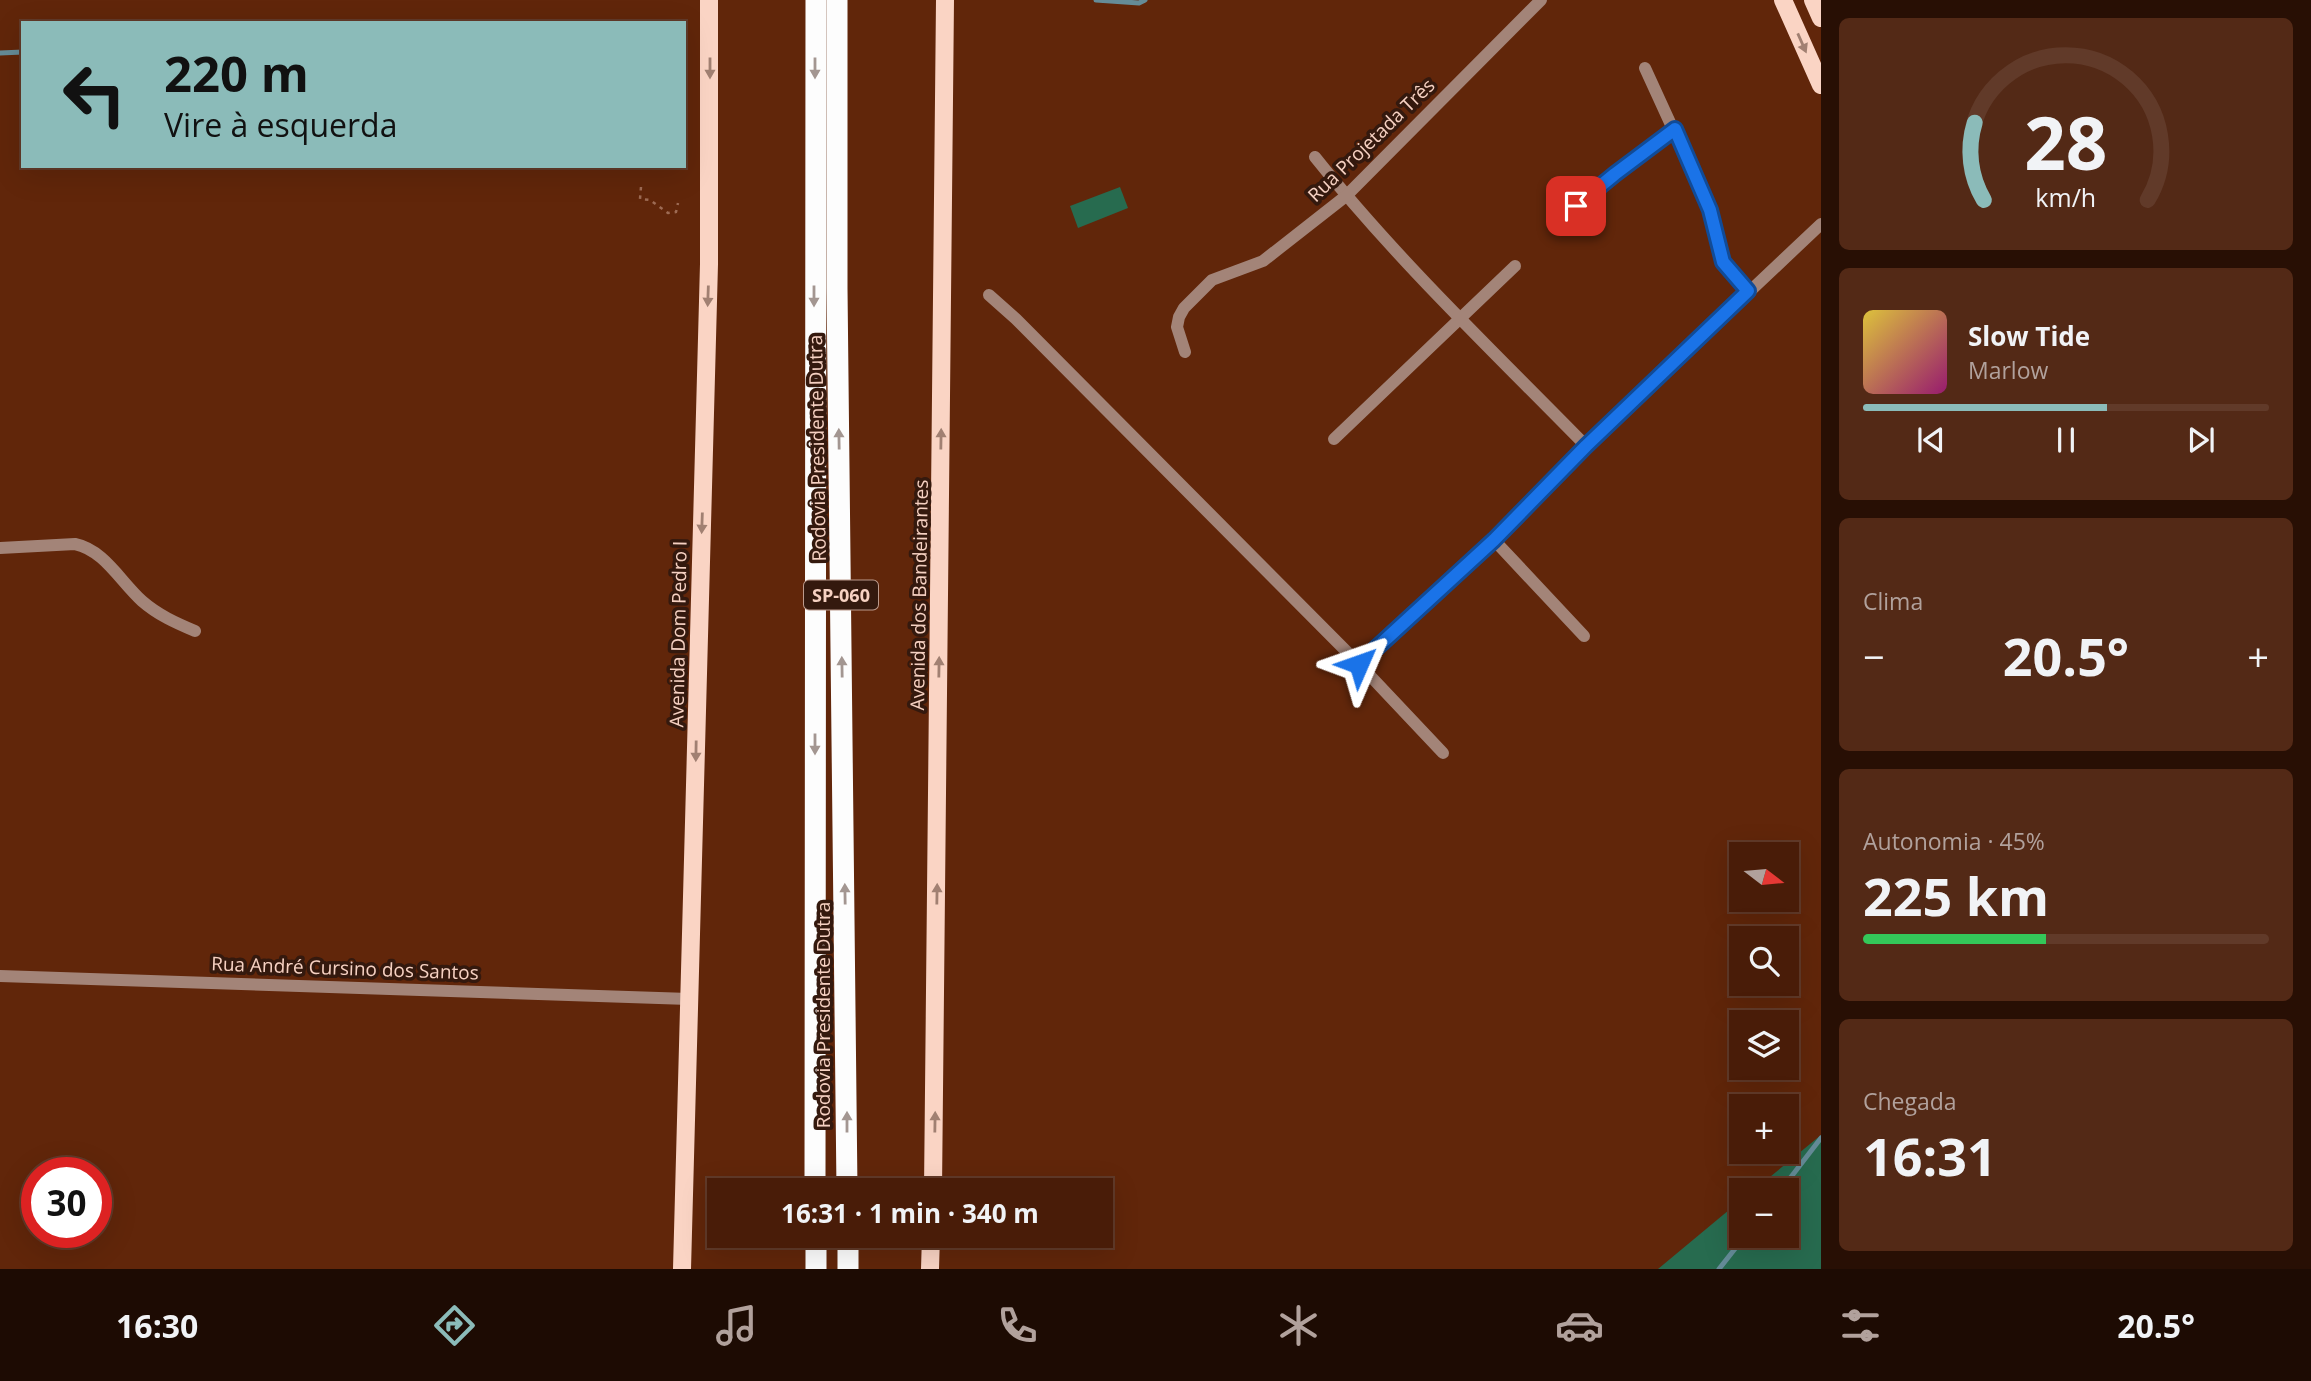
<!DOCTYPE html>
<html lang="pt">
<meta charset="utf-8">
<style>
:root{--surface:#491c08;--page:#532916;--text:#f1f3f6;--muted:#b1a19c;--line:#613a29;--accent:#8bbbb9}
body{margin:0;font-family:"Open Sans",sans-serif;background:var(--page);color:var(--text);height:100vh;display:flex;flex-direction:column;font-size:26px;white-space:nowrap}
*{box-sizing:border-box;margin:0}
p{font-size:23px;color:var(--muted)}
.icon{flex:none;width:38px;height:38px;fill:none;stroke:currentColor;stroke-width:2;stroke-linecap:round;stroke-linejoin:round}
.map{position:relative;flex:1;overflow:hidden}
.drawer{display:flex;flex-direction:column;gap:18px;padding:18px;background:#280f04;width:490px}
.drawer>*{flex:none}
.guide{position:absolute;left:21px;top:21px;width:665px;height:147px;border-radius:0px;box-shadow:0 7px 28px #0002,0 0 0 2px var(--line);background:#8bbbb9;color:#111;overflow:hidden}
.needle{width:46px;rotate:106deg}
.tools{position:absolute;left:1729px;top:842px;display:grid;gap:14px}
.tools a{display:grid;place-items:center;width:70px;height:70px;border-radius:0px;background:var(--surface);box-shadow:0 7px 28px #0002,0 0 0 2px var(--line);font-size:35px}
.speed{position:absolute;left:21px;top:1157px;display:flex;gap:14px;font-size:35px;font-weight:700;text-align:center}
.speed>*{display:grid;place-content:center;width:91px;height:91px;border-radius:50%;background:var(--surface);box-shadow:0 7px 28px #0002,0 0 0 2px var(--line);line-height:1}
.speed .limit{border:10px solid #d22;background:#fff;color:#111}
.pin{position:absolute;display:grid;place-items:center;width:60px;height:60px;color:#fff;margin:-30px;border-radius:14px;box-shadow:0 4px 10px #0006}
.me{position:absolute;width:77px;margin:-38px;rotate:47deg;stroke-linejoin:round;filter:drop-shadow(0 0 5px #0008)}
.turn{display:flex;align-items:center;gap:24px;height:147px;padding:0 28px;font-size:32px}
.turn .icon{width:91px;height:91px;stroke-width:2.5}
.turn b{display:block;font-size:49px;line-height:60px}
.big{font-size:52px;font-weight:700;line-height:1.1}
.drawer .tile{flex:1;display:flex;flex-direction:column;justify-content:center;gap:10px;min-width:0;padding:0 24px;border-radius:10px;background:var(--page)}
.drawer .dial{align-items:center;gap:0}
.dial svg{height:182px;overflow:visible;fill:none;stroke:var(--line);stroke-width:7;stroke-linecap:round;text-anchor:middle}
.dial text{fill:var(--text);stroke:none}
.song{display:flex;align-items:center;gap:21px}
.cover{width:84px;height:84px;border-radius:10px;background:linear-gradient(135deg,hsl(50 70% 55%),hsl(320 70% 35%))}
.played{height:7px;border-radius:4px;background:linear-gradient(90deg,var(--accent) 60%,var(--line) 60%)}
.keys{display:flex;justify-content:space-around;direction:ltr}
.heat{display:flex;justify-content:space-between;align-items:center;font-size:38px;direction:ltr}
.charge{height:10px;border-radius:5px;background:linear-gradient(90deg,#34c759 45%,var(--line) 0)}
.trip{position:absolute;left:707px;top:1178px;width:406px;height:70px;border-radius:0px;background:var(--surface);box-shadow:0 7px 28px #0002,0 0 0 2px var(--line);font-weight:700;line-height:70px;text-align:center}
.tab-bar{display:flex;height:112px;justify-content:space-around;align-items:center;background:#1d0b03;color:var(--muted)}
.tab-bar .icon{width:49px;height:49px}
.tab-bar .on{color:var(--accent)}
.tab-bar b{font-size:32px;color:var(--text)}
main{display:flex;flex:1;min-height:0}
.map>svg:first-child{display:block}
.green{fill:#276b4f}
.lines{fill:none;stroke-linecap:round;stroke-linejoin:round}
.stream{stroke:#658c98;stroke-width:5}
.path{stroke:#9d6b54;stroke-width:2.5;stroke-dasharray:3.5 5;stroke-linecap:butt}
.minor{stroke:#a38478;stroke-width:12}
.major{stroke:#fad4c4;stroke-width:18}
.highway{stroke:#fdfdfd;stroke-width:21}
.oneway{fill:#a18072}
.oneway2{fill:#a39691}
.route-casing{stroke:#114b97;stroke-width:18}
.route{stroke:#1a73e8;stroke-width:12}
.labels{text-anchor:middle;dominant-baseline:central;stroke-width:7;stroke-linejoin:round;paint-order:stroke}
.shield{fill:#34190e;stroke:#bc9a8c;stroke-width:2}
.shield-label{font-size:18px;font-weight:bold;fill:#f6d1c2}
.street-label{font-size:19px;fill:#f6d1c2;stroke:#34190e}
</style>
<main>
<div class="map">
<svg width="1821" height="1269" viewBox="0 0 1821 1269">
<rect width="100%" height="100%" fill="#61260a"/>
<!-- green -->
<g class="green">
<polygon points="1120,187 1128,208 1078,228 1070,206"/>
<polygon points="1821,1135 1821,1269 1658,1269 1741,1200 1741,1236 1787,1236 1787,1190 1754,1190"/>
</g>
<g class="lines">
<!-- stream -->
<g class="stream">
<polyline points="1096,0 1139,3 1145,0"/>
<polyline points="0,53 23,52"/>
<polyline points="1781,1190 1821,1138"/>
<polyline points="1719,1269 1745,1236"/>
</g>
<!-- path -->
<polyline class="path" points="641,187 640,199 650,200 668,213 676,212 678,203"/>
<!-- minor -->
<g class="minor">
<polyline points="1645,68 1710,210 1723,262 1748,291"/>
<path d="M1315 157C1397 260 1494 352 1586 446"/>
<polyline points="1557,223 1615,174 1675,129"/>
<polyline points="989,295 1016,319 1359,664 1443,753"/>
<polyline points="1185,352 1177,327 1179,317 1184,308 1212,280 1263,261 1346,196 1541,0"/>
<polyline points="1334,439 1515,266"/>
<polyline points="1494,540 1584,636"/>
<path d="M0 548 75 544C104 550 120 581 142 601 158 615 176 623 195 631"/>
<polyline points="1359,664 1494,540 1586,446 1821,224"/>
<polyline points="0,976 689,999"/>
</g>
<!-- major -->
<g class="major">
<polyline points="1783,0 1821,85"/>
<polyline points="1813,0 1821,18"/>
<polyline points="933,1190 945,0"/>
<polyline points="682,1269 709,264 709,0"/>
<polyline points="930,1269 931,1236"/>
</g>
<!-- highway -->
<g class="highway">
<polyline points="837,0 837,288 847,1190"/>
<polyline points="815,1190 816,0"/>
<polyline points="816,1236 816,1269"/>
<polyline points="848,1236 848,1269"/>
</g>
</g>
<!-- one-way arrows -->
<defs><path id="oneway-solid" d="M-6-.8H1V-3.2L6.5 0L1 3.2V.8H-6Z" transform="scale(1.75)"/></defs>
<g class="oneway">
<use href="#oneway-solid" transform="translate(1802 43) rotate(66)"/>
<use href="#oneway-solid" transform="translate(710 68) rotate(90)"/>
<use href="#oneway-solid" transform="translate(708 296) rotate(92)"/>
<use href="#oneway-solid" transform="translate(941 439) rotate(-89)"/>
<use href="#oneway-solid" transform="translate(702 523) rotate(92)"/>
<use href="#oneway-solid" transform="translate(939 667) rotate(-89)"/>
<use href="#oneway-solid" transform="translate(696 751) rotate(91)"/>
<use href="#oneway-solid" transform="translate(937 894) rotate(-89)"/>
<use href="#oneway-solid" transform="translate(935 1122) rotate(-89)"/>
</g>
<g class="oneway2">
<use href="#oneway-solid" transform="translate(815 68) rotate(90)"/>
<use href="#oneway-solid" transform="translate(814 296) rotate(90)"/>
<use href="#oneway-solid" transform="translate(839 439) rotate(-91)"/>
<use href="#oneway-solid" transform="translate(842 667) rotate(-91)"/>
<use href="#oneway-solid" transform="translate(815 744) rotate(90)"/>
<use href="#oneway-solid" transform="translate(845 894) rotate(-91)"/>
<use href="#oneway-solid" transform="translate(847 1122) rotate(-90)"/>
</g>
<g class="lines">
<!-- route casing -->
<g class="route-casing">
<polyline id="route" points="1359,664 1494,540 1586,446 1748,291 1723,262 1710,210 1675,129 1615,174 1576,206"/>
</g>
<!-- route -->
<use href="#route" class="route"/>
</g>
<g class="labels">
<!-- shield labels -->
<rect class="shield" x="804" y="580.5" width="74" height="29" rx="5"/>
<g class="shield-label">
<text x="841" y="595">SP-060</text>
</g>
<!-- street labels -->
<g class="street-label">
<text transform="translate(1371 140) rotate(-44)">Rua Projetada Três</text>
<text transform="translate(817 448) rotate(-91)">Rodovia Presidente Dutra</text>
<text transform="translate(919 595) rotate(-89)">Avenida dos Bandeirantes</text>
<text transform="translate(678 634) rotate(-89)">Avenida Dom Pedro I</text>
<text transform="translate(345 968) rotate(2)">Rua André Cursino dos Santos</text>
<text transform="translate(823 1015) rotate(-90)">Rodovia Presidente Dutra</text>
</g>
</g>
</svg>
<div class="tools">
<a><svg class="needle" viewBox="-14 -14 28 28"><path d="M0-13l5 13h-10z" fill="#e53935"/><path d="M0 13l5-13h-10z" fill="#b1a19c"/></svg></a>
<a><svg class="icon" aria-label="search" viewBox="0 0 24 24"><circle cx="10" cy="10" r="6"/><path d="M15 15l6 6"/></svg></a>
<a><svg class="icon" aria-label="layers" viewBox="0 0 24 24"><path d="M12 4l9 5-9 5-9-5zM3 14l9 5 9-5"/></svg></a>
<a>+</a>
<a>−</a>
</div>
<div class="speed"><div class="limit">30</div></div>
<div class="pin" style="left:1576px;top:206px;background:#d93025"><svg class="icon" aria-label="arrive" viewBox="0 0 24 24"><path d="M6 21V4h12l-3 4 3 4H6"/></svg></div>
<svg class="me" style="left:1359px;top:664px" viewBox="-20 -20 40 40"><path d="M0-17L14 15 0 8-14 15z" fill="#1a73e8" stroke="#fff" stroke-width="4"/></svg>
<div class="trip">16:31 · 1 min · 340 m</div>
<div class="guide">
<div class="turn"><svg class="icon" aria-label="left" viewBox="0 0 24 24"><path d="M17 20v-9H6M10 6l-5 5 5 5"/></svg><div><b>220 m</b>Vire à esquerda</div></div>
</div>
</div>
<section class="drawer">
<div class="tile dial"><svg viewBox="0 0 100 80">
<path d="M14 69A42 42 0 1 1 86 69"/>
<path d="M14 69A42 42 0 0 1 10 35" stroke="#8bbbb9"/>
<text x="50" y="56" font-size="32" font-weight="700">28</text>
<text x="50" y="72" font-size="11">km/h</text>
</svg></div>
<div class="tile">
<div class="song"><i class="cover"></i><div><b>Slow Tide</b><p>Marlow</p></div></div>
<div class="played"></div>
<div class="keys"><svg class="icon" aria-label="previous" viewBox="0 0 24 24"><path d="M18 5L8 12l10 7zM5 5v14"/></svg><svg class="icon" aria-label="pause" viewBox="0 0 24 24"><path d="M8 5v14M16 5v14"/></svg><svg class="icon" aria-label="next" viewBox="0 0 24 24"><path d="M6 5l10 7-10 7zM19 5v14"/></svg></div>
</div>
<div class="tile"><p>Clima</p>
<div class="heat"><a>−</a><b class="big">20.5°</b><a>+</a></div>
</div>
<div class="tile"><p>Autonomia · 45%</p><b class="big">225 km</b><div class="charge"></div></div>
<div class="tile"><p>Chegada</p><b class="big">16:31</b></div>
</section>
</main>
<nav class="tab-bar">
<b>16:30</b>
<svg class="icon on" aria-label="directions" viewBox="0 0 24 24"><path d="M12 3l9 9-9 9-9-9zM9 14v-3h6M13 9l2 2-2 2"/></svg>
<svg class="icon" aria-label="music" viewBox="0 0 24 24"><path d="M9 18V5l10-2v13"/><circle cx="6" cy="18" r="3"/><circle cx="16" cy="16" r="3"/></svg>
<svg class="icon" aria-label="phone" viewBox="0 0 24 24"><path d="M5 4h4l2 5-3 2q2 4 5 5l2-3 5 2v4C11 20 4 13 5 4z"/></svg>
<svg class="icon" aria-label="climate" viewBox="0 0 24 24"><path d="M12 3v18M4 7l16 10M4 17L20 7"/></svg>
<svg class="icon" aria-label="car" viewBox="0 0 24 24"><path d="M5 17H2v-5l4-1 3-4h7l3 4 3 1v5h-3M9 17h6M6 11h13"/><circle cx="7" cy="17" r="2"/><circle cx="17" cy="17" r="2"/></svg>
<svg class="icon" aria-label="filters" viewBox="0 0 24 24"><path d="M4 7h16M4 17h16"/><circle cx="9" cy="7" r="2"/><circle cx="15" cy="17" r="2"/></svg>
<b>20.5°</b>
</nav>
